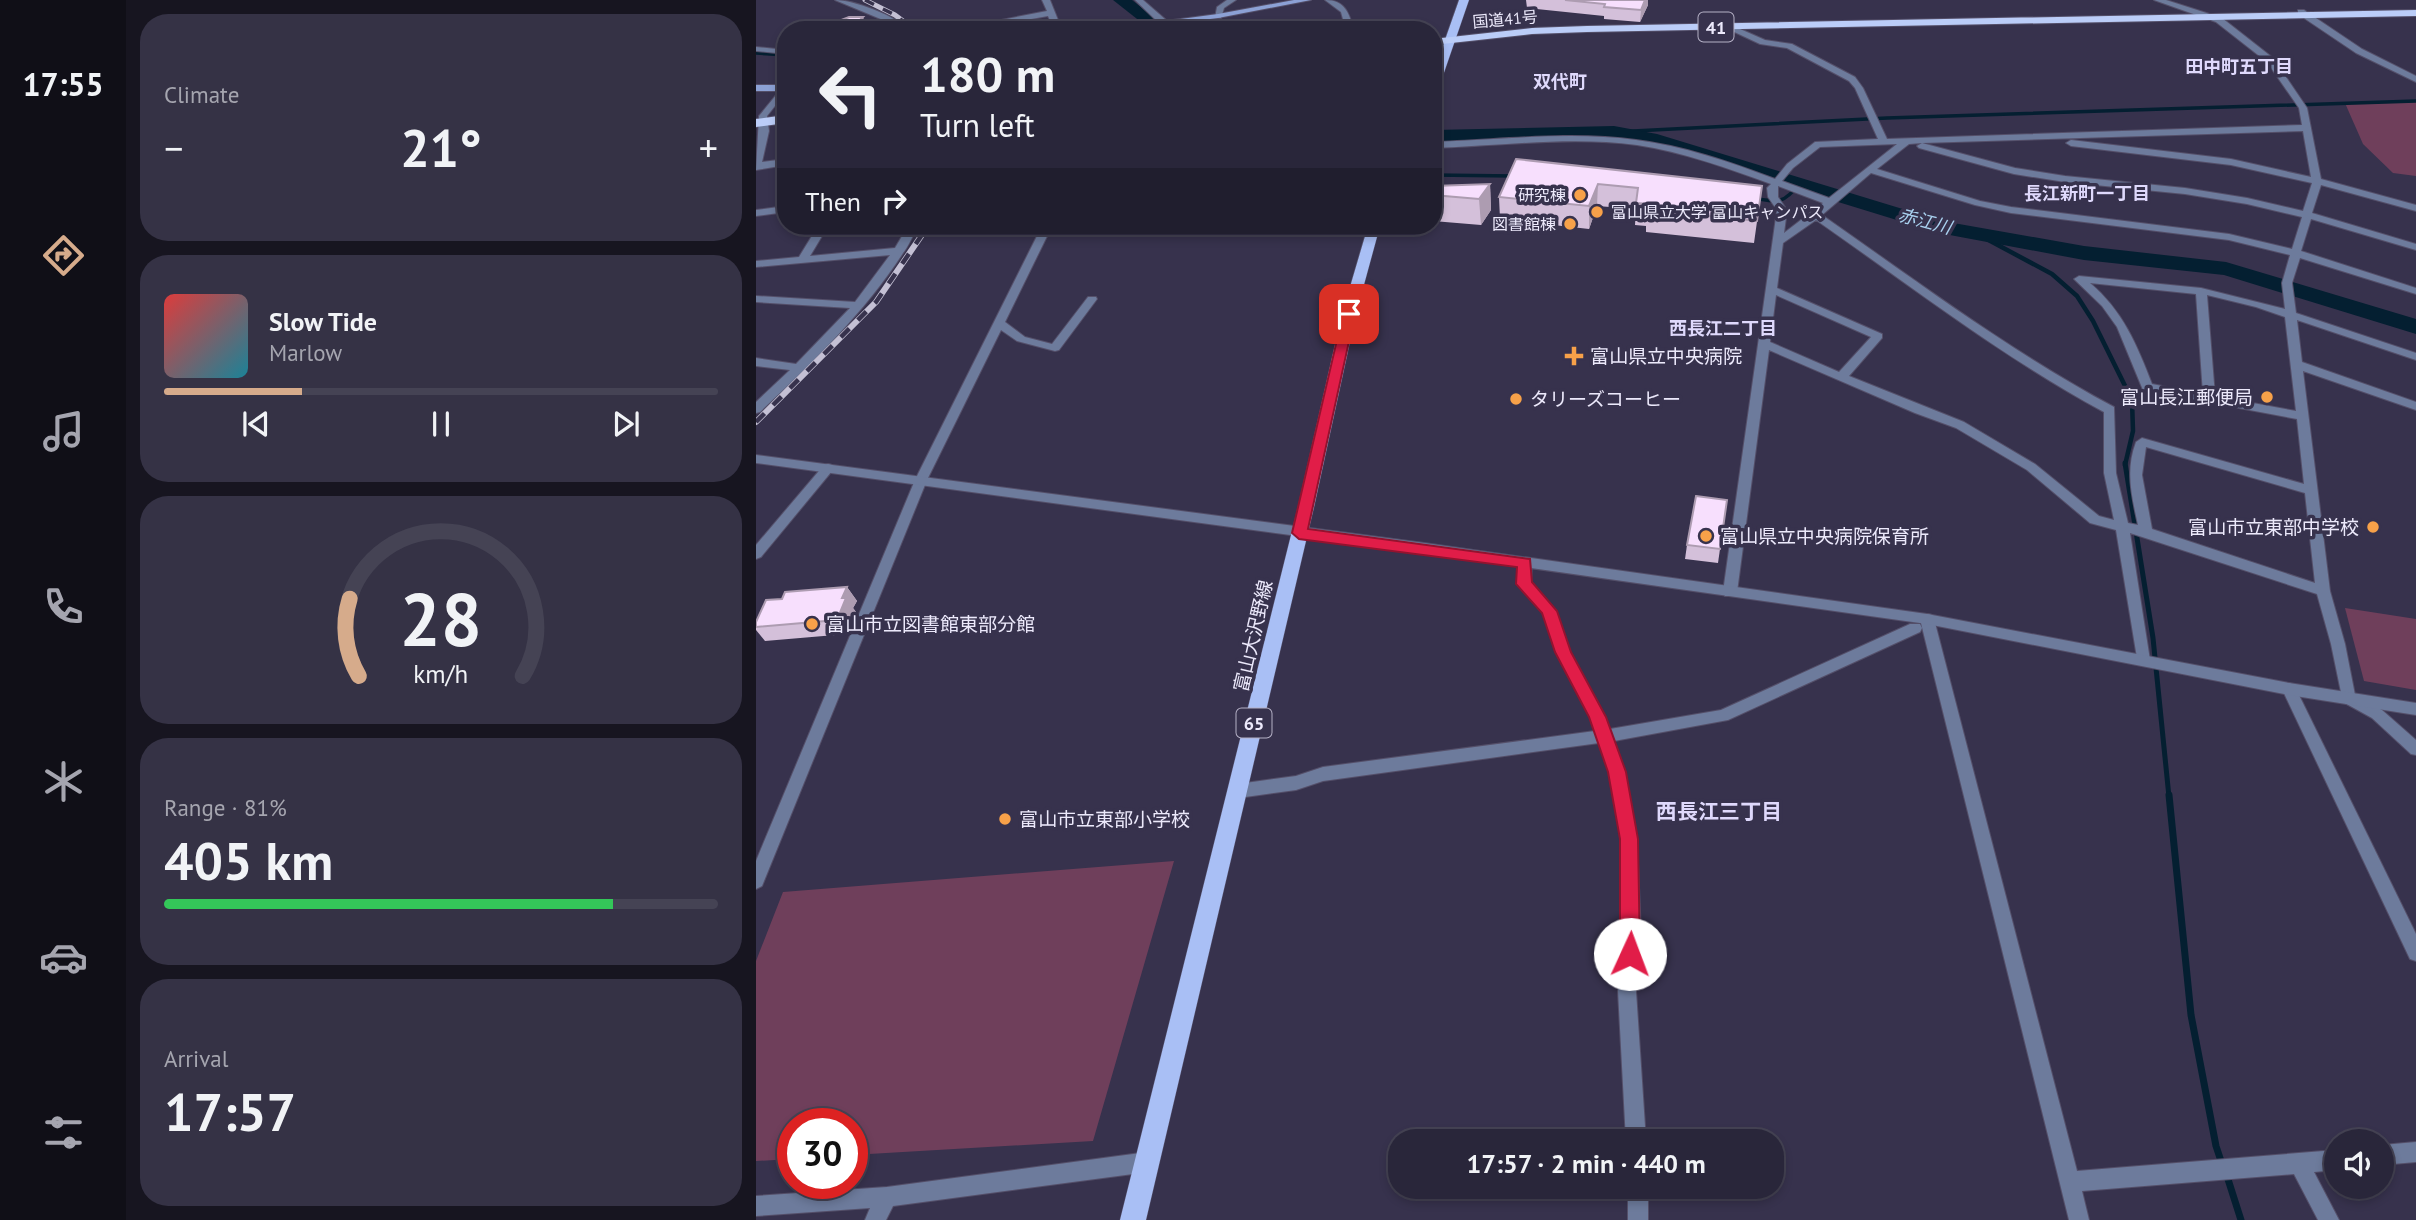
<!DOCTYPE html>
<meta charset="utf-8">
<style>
:root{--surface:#29263a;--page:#353245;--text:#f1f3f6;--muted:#a5a5af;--line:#454354;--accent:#d6ab8b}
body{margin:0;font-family:"PT Sans","Noto Sans JP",sans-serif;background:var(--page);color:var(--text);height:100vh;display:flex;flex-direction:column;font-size:26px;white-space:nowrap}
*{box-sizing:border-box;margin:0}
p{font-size:23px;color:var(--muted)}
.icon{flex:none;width:38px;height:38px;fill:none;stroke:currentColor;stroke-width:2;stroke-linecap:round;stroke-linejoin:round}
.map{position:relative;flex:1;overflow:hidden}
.drawer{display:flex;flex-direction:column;gap:14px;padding:14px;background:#171520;width:630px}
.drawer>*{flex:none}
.top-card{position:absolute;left:21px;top:21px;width:665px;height:214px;border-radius:28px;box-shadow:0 4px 10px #0003,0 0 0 2px var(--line);background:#29263a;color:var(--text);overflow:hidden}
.buttons{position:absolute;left:1568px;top:1129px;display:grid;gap:14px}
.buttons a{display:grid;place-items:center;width:70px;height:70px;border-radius:50%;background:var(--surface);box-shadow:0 4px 10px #0003,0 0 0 2px var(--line);font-size:35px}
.speed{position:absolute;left:21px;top:1108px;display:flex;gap:14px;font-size:35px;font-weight:700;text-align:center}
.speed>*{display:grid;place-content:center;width:91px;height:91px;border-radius:50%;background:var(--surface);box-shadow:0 4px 10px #0003,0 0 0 2px var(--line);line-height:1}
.speed .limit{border:10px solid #d22;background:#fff;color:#111}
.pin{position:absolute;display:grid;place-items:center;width:60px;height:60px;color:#fff;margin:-30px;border-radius:14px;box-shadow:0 4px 10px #0006}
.me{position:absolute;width:77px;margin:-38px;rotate:2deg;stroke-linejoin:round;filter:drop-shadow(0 0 5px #0008)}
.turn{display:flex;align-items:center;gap:24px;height:147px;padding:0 28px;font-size:32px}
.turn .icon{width:91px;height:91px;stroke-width:2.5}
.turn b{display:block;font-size:49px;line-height:60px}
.then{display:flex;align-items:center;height:66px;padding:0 28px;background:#0003;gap:14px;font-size:26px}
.big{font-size:52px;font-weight:800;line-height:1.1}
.drawer .tile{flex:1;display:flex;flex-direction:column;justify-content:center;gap:10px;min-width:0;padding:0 24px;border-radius:28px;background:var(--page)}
.drawer .dial{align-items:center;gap:0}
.dial svg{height:182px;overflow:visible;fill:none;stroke:var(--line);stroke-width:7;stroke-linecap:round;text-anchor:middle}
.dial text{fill:var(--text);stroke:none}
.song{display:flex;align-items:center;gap:21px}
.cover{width:84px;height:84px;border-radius:10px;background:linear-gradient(135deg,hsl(0 70% 55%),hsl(190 70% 35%))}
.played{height:7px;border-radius:4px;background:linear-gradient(90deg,var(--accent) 25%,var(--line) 25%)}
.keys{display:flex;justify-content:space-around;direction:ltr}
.heat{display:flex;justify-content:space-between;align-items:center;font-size:38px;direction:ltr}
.charge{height:10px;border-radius:5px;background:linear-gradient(90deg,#34c759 81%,var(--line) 0)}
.trip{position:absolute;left:632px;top:1129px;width:396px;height:70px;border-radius:28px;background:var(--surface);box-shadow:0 4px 10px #0003,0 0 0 2px var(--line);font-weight:800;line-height:70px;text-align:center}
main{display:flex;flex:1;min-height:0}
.tabs{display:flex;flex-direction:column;width:126px;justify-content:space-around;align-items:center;background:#100f17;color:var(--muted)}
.tabs .icon{width:49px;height:49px}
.tabs .current{color:var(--accent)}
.tabs b{font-size:32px;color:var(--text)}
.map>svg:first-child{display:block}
.green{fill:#6f3f5b}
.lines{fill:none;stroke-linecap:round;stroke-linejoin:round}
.stream-far3{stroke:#041f31;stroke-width:3.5}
.stream-far2{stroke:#041f31;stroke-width:4.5}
.stream-far1{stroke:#041f31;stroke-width:5}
.stream{stroke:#041f31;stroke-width:7}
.river{fill:#041f31;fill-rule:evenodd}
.minor-casing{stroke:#544f69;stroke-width:2}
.tertiary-casing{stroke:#544f69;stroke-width:2}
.secondary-casing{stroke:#544f69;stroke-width:2}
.primary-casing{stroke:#544f69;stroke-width:1}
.trunk-casing{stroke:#544f69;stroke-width:2}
.minor{fill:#6d7b9c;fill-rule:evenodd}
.tertiary{fill:#6d7b9c;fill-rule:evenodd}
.secondary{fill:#8ca1d5;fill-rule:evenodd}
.primary{fill:#a9bff5;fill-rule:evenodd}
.trunk{fill:#bbcdf8;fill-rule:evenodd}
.rail-far1-casing{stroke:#c4c0d4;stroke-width:5}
.rail-casing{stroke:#c4c0d4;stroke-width:6}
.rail-far1{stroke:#37324d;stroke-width:3.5;stroke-dasharray:10;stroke-linecap:butt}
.rail{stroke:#37324d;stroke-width:4.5;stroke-dasharray:12;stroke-linecap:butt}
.wall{fill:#d4c0da}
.shaded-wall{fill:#ad9cb1}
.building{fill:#f7dffd;stroke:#ad9cb1;stroke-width:2}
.route{fill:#e11d48;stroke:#92132f;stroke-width:2}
.poi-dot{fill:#f7a149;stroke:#37324d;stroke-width:2.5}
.labels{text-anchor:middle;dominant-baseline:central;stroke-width:7;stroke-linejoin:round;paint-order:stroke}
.far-street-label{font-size:16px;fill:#ece9fb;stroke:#37324d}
.far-poi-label{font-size:16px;fill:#ece9fb;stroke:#37324d;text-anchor:end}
.shield{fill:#37324d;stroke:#b6b2c7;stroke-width:2}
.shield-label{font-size:18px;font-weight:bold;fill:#ece9fb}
.far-neighbourhood-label{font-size:18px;font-weight:bold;fill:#dfd9fc;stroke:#37324d}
.far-water-label{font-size:18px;font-style:italic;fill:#a9d1ef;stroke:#37324d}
.poi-label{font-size:19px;fill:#ece9fb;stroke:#37324d;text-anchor:start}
.street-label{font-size:19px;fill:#ece9fb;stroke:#37324d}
.neighbourhood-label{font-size:21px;font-weight:bold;fill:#dfd9fc;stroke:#37324d}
</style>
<main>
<nav class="tabs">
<b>17:55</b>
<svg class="icon current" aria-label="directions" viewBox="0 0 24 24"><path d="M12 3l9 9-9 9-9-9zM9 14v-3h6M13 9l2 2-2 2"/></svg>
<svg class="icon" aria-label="music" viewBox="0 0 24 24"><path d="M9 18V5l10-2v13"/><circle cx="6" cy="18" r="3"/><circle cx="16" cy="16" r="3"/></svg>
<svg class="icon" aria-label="phone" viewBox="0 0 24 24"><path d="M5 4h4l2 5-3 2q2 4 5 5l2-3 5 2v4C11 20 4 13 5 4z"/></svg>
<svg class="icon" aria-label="climate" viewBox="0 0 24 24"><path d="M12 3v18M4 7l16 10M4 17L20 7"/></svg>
<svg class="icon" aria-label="car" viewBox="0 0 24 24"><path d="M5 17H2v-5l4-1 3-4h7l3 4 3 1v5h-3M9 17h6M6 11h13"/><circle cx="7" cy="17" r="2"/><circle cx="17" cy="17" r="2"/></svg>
<svg class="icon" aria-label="filters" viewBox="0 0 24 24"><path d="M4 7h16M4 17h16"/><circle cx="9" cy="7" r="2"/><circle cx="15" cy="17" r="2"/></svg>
</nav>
<section class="drawer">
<div class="tile"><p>Climate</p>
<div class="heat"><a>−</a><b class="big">21°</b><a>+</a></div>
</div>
<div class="tile">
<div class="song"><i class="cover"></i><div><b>Slow Tide</b><p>Marlow</p></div></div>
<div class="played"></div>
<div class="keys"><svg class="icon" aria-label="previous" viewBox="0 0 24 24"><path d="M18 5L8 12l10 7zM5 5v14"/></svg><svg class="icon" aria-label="pause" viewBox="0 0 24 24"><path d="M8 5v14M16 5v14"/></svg><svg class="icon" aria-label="next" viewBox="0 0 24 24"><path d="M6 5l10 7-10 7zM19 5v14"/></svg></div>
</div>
<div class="tile dial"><svg viewBox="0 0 100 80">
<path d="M14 69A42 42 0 1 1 86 69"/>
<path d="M14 69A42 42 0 0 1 10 35" stroke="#d6ab8b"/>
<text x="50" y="56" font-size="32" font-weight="700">28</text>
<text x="50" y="72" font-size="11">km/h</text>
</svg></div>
<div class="tile"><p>Range · 81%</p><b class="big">405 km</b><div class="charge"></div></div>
<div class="tile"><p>Arrival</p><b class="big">17:57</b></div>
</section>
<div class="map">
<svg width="1660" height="1220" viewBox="0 0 1660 1220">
<rect width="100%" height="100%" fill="#37324d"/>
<!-- green -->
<g class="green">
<polygon points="1660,101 1660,176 1637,173 1607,144 1589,103"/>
<polygon points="1589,608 1660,619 1660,690 1608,681"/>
<polygon points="418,861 337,1141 96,1155 96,1124 37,1124 37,1159 0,1161 0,961 27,892"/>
</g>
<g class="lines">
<!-- stream-far3 -->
<g class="stream-far3">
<polyline points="0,53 30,55"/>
<polyline points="858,132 1131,118 1660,101"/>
<polyline points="677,175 758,176"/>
<path d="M997 198C1021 202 1027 205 1043 184"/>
</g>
<!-- stream-far2 -->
<polyline class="stream-far2" points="1225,236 1296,274 1321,296 1337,321 1376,400 1377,431 1369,465"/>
<!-- stream-far1 -->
<polyline class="stream-far1" points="1369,463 1397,638 1413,797"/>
<!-- stream -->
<g class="stream">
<polyline points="1413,795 1435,1015 1460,1146 1466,1164"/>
<polyline points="1470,1173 1485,1220"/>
</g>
<!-- river -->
<g class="river">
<polygon points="357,0 376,0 414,30 395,30"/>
<polygon points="858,126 901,134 1186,221 1328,246 1470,262 1660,319 1660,334 1468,275 1328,260 1183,233 891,143 858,138 677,142 677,130"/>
</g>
<!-- minor casing -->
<g class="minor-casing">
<g id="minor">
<path d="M79 0C98 0 140 16 153 30H144L139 25Z"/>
<polygon points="286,0 294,0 306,30 298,30 292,16 213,30 194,30 291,11"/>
<polygon points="379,0 387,0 410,20 410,24 404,24"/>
<polygon points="471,0 480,0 468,8 465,18 459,18 461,7"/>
<path d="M569 0C589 0 593 13 598 30H590L585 12Z"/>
<path d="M1398 0H1410L1466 18 1517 58 1551 108 1565 179 1660 205V211L1565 185 1556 213 1660 244V250L1555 219 1545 251 1660 288V294L1544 258 1536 283 1540 313 1660 353V360L1541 320 1546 362 1660 402V410L1547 371 1574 591 1589 644 1599 695 1626 710 1660 740V755L1655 754 1616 718 1587 702 1575 644 1561 594 1374 533 1394 660 1392 664H1382L1360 530 1334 523 1271 470 1200 428 1159 413 1013 350 981 592 979 596H969L967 592 1021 210 1012 197 1011 188 1015 184C971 168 927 152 881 145 813 136 745 146 677 148V142C745 140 813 131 880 140 928 146 974 162 1019 179L1031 164 1059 142 1122 139 1099 88 1093 81 1031 48 1004 44 972 29 971 27 975 25 1009 40 1036 44 1099 77 1107 88 1131 139 1546 125 1543 108 1511 62 1460 22ZM1547 131 1555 177 1475 159 1315 140 1310 143 1315 146 1475 165 1556 183 1547 211 1491 198 1429 188 1309 176 1259 168 1166 143ZM1166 143 1161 146 1163 148 1258 174 1309 182 1429 194 1491 204 1546 217 1536 249 1473 234 1255 207 1224 201 1121 169 1153 144ZM1141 144 1073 198 1026 181 1037 168 1064 147ZM1115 173 1219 205 1255 213 1473 240 1534 255 1526 283 1529 309 1445 288 1323 276 1318 279 1346 306 1361 327 1387 390 1541 419 1548 484 1386 438 1380 442C1369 471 1376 497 1382 525L1372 523 1360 473 1358 407C1255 352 1162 282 1066 215ZM1022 186 1067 203 1028 233 1031 210 1022 197ZM1060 220C1155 286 1246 357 1348 412V473L1358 520 1343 516 1279 464 1208 422 1093 376 1126 338V334L1021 288 1027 243ZM1334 283 1440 294 1447 394 1396 384C1381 345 1367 311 1334 283ZM1020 295 1115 337 1083 372 1014 342ZM1451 295 1500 307 1529 317 1540 411 1459 396ZM1390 447 1549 493 1559 583 1396 529 1386 475Z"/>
<polygon points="1542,10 1548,10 1606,49 1660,76 1660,82 1600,53 1542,14"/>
<polygon points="373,23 385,30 375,30 369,25"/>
<polygon points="0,47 30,50 30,54 0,51"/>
<polygon points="30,83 30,92 11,116 13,131 6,162 30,159 30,165 0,170 3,116"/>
<polygon points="30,206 30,212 0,216 0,210"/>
<path d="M62 226H72L54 256 139 248 152 226H162C157 235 152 247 147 253 109 312 56 363 4 412L0 413V402L34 370 0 366V358L40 364 94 308 0 302V296L99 302 134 255 0 267V261L43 257Z"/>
<polygon points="286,226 296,226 249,322 269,337 296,344 332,297 340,297 341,299 303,350 299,351 261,341 245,330 171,480 8,881 6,886 0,889 0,861 159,480"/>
<polygon points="72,464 76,465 78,468 76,471 5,557 0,559 0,545 68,465"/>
<polygon points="769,558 776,563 775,583 800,611 814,652 854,729 965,710 1154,624 1164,624 1166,628 1164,632 972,720 858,741 869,772 881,839 885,935 880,991 890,1141 870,1141 862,991 867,935 865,839 853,772 843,743 567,781 540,790 482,798 476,796 474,791 476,786 482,784 540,776 567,767 839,731 835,718 800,652 787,613 761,584 762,563"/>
<polygon points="1171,614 1176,615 1178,619 1321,1171 1580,1150 1580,1170 1558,1172 1583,1220 1562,1220 1538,1174 1326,1191 1333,1220 1313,1220 1164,619 1166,615"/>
<polygon points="1533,683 1538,685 1540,689 1660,934 1660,961 1654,959 1526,689 1528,685"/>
<polygon points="1660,1142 1660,1162 1626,1165 1626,1145"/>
<polygon points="392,1152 399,1155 402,1162 399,1169 392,1172 137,1206 130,1220 109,1220 114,1208 0,1216 0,1196 131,1187"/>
<rect x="872" y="1186" width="20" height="34"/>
</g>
</g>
<!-- tertiary casing -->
<g class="tertiary-casing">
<polygon id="tertiary" points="0,455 668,543 1171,614 1533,683 1660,703 1660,715 1533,695 1171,624 668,553 0,463"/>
</g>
<!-- secondary casing -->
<g class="secondary-casing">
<g id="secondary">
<polygon points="538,0 555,0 462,18 368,30 342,30 462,14"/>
<rect x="0" y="85" width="30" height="6"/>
</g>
</g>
<!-- primary casing -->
<g class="primary-casing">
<g id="primary">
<polygon points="703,0 713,0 682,90 677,93 677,74"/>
<polygon points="612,226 624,226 600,314 558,507 390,1220 364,1220 542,507 586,314"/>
</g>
</g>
<!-- trunk casing -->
<g class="trunk-casing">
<g id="trunk">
<polygon points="1660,10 1660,16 831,32 776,34 677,45 677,39 776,28 831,26"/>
<polygon points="30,115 30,123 0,127 0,119"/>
</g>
</g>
<!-- minor -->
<use href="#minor" class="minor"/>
<!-- tertiary -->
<use href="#tertiary" class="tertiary"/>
<!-- secondary -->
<use href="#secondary" class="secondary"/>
<!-- primary -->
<use href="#primary" class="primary"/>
<!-- trunk -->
<use href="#trunk" class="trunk"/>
<!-- rail-far1 casing -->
<g class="rail-far1-casing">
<polyline id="rail-far1" points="109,0 139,15 159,30"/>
</g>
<!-- rail casing -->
<g class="rail-casing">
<polyline id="rail" points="0,422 120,302 172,226"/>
</g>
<!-- rail-far1 -->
<use href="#rail-far1" class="rail-far1"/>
<!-- rail -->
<use href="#rail" class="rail"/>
</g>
<!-- wall -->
<g class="wall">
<polygon points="770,0 892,0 892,5 884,22 848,19 848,16 771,8"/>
<polygon points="760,159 1006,186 998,243 890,232 890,226 879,225 880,209 841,206 833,229 744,219 743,197"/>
<polygon points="734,184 735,210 725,225 677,221 677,186"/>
<polygon points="971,500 962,563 929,559 931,545"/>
<polygon points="91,587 101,601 97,608 100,612 91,634 9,641 0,630 0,622 26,599"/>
</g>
<!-- shaded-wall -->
<g class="shaded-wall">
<polygon points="889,0 892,0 892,5 884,22 885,10"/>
<polygon points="107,17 112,29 111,30 94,30"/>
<polygon points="734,184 735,210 725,225 723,199"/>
<polygon points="842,184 841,206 833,229 833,206"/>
<polygon points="91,587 101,601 97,608 100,612 91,634 81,620 86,598"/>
</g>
<!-- building -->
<g class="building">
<polygon points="809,0 889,0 885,10 848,7 849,4"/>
<polygon points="93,17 107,17 94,30 76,30 85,20"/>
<polygon points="760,159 1006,186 1001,221 891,210 893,204 880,203 882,188 842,184 833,206 743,197"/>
<polygon points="734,184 723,199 677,195 677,186"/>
<polygon points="940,496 971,500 964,549 931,545"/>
<polygon points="91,587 86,598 90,598 81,620 0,627 0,622 10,600 26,599 29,592"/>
</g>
<!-- route -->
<polygon class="route" points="593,310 599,314 552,529 774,559 776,582 801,611 815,652 850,717 870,772 882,839 884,954 881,960 874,963 867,960 864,954 864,839 852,772 833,717 799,652 786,613 760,584 761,567 543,539 536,533 587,314"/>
<!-- markers -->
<g class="poi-dot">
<circle cx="824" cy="195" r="7"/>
<circle cx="841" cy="212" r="7"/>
<circle cx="814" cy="224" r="7"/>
<path d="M814.5 345.5h7v7h7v7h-7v7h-7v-7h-7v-7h7z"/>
<circle cx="1511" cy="397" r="7"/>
<circle cx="760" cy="399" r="7"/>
<circle cx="1617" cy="527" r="7"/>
<circle cx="950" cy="536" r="7"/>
<circle cx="56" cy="624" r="7"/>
<circle cx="249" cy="819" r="7"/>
</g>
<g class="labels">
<!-- far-street labels -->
<g class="far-street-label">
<text transform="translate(749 19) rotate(-5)">国道41号</text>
</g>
<!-- far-poi labels -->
<g class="far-poi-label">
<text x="810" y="195">研究棟</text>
<text x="855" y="212" text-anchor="start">富山県立大学 富山キャンパス</text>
<text x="800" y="224">図書館棟</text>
</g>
<!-- shield labels -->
<g class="shield">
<rect x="942.5" y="12.5" width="35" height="29" rx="5"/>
<rect x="480.5" y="708.5" width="35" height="29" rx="5"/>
</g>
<g class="shield-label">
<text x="960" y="27">41</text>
<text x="498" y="723">65</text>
</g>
<!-- far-neighbourhood labels -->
<g class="far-neighbourhood-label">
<text x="1483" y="66">田中町五丁目</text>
<text x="804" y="81">双代町</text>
<text x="1331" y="193">長江新町一丁目</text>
<text x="967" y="328">西長江二丁目</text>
</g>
<!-- far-water labels -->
<g class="far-water-label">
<text transform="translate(1169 221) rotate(15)">赤江川</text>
</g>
<!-- poi labels -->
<g class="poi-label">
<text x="834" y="356">富山県立中央病院</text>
<text x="1497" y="397" text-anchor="end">富山長江郵便局</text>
<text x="774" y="399">タリーズコーヒー</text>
<text x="1603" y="527" text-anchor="end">富山市立東部中学校</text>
<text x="964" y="536">富山県立中央病院保育所</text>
<text x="70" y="624">富山市立図書館東部分館</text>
<text x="263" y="819">富山市立東部小学校</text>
</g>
<!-- street labels -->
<g class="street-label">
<text transform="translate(497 636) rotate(-77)">富山大沢野線</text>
</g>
<!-- neighbourhood labels -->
<g class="neighbourhood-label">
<text x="963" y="811">西長江三丁目</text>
</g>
</g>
</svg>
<div class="buttons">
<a><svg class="icon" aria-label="sound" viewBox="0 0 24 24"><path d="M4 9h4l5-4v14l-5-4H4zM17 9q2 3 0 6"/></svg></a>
</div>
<div class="speed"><div class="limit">30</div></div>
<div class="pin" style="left:593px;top:314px;background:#d93025"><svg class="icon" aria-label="arrive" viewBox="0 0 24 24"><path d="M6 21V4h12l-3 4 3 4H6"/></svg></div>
<svg class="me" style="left:874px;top:954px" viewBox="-20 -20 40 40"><circle r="19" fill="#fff"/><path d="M0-13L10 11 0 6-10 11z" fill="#e11d48"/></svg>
<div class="trip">17:57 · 2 min · 440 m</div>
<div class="top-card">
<div class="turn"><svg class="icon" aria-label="left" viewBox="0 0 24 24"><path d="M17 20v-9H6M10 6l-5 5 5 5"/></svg><div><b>180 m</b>Turn left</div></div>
<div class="then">Then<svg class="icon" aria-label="right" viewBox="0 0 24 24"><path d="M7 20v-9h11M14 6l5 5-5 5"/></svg></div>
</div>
</div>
</main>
